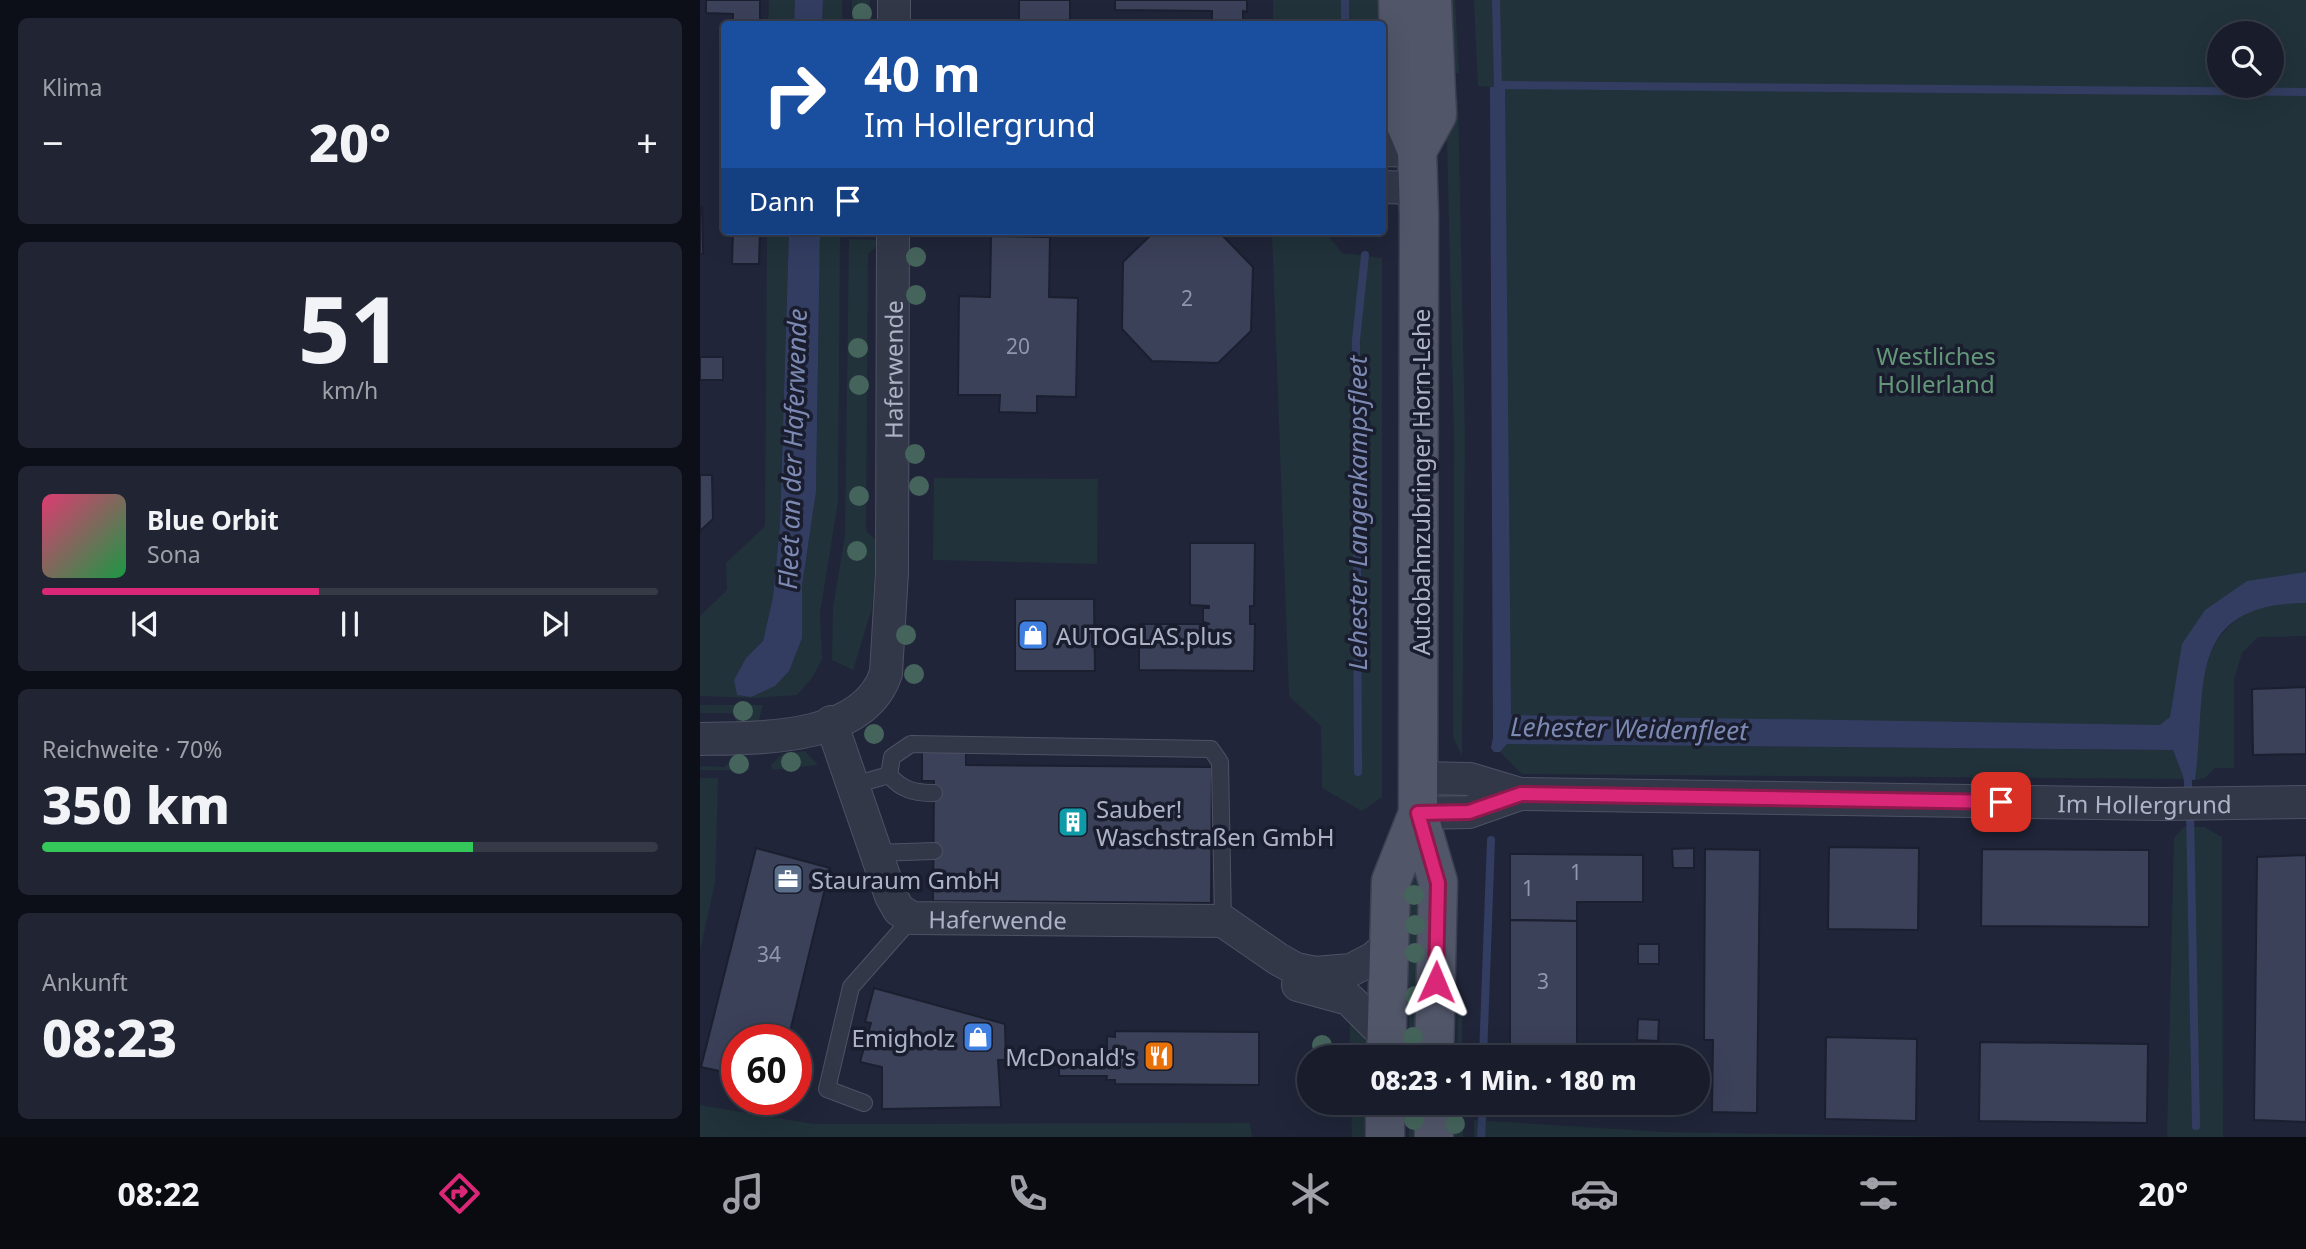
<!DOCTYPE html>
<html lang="de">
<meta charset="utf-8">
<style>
:root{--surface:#181c2b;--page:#212533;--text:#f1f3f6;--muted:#9fa1a9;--line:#363a47;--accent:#db2777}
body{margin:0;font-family:"Noto Sans",sans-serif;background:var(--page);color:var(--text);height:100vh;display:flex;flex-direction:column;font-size:26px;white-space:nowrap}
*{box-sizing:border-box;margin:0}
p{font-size:23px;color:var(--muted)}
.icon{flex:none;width:38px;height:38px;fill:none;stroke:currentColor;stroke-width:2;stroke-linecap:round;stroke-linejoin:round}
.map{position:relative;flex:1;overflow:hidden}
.sheet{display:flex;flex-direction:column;gap:18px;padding:18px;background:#0d0f18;width:700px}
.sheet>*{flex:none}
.banner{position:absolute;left:21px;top:21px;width:665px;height:214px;border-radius:7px;box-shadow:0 7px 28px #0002,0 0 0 2px var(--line);background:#1a4fa0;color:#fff;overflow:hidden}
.fabs{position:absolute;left:1507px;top:21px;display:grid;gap:14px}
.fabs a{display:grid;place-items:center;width:77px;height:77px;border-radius:50%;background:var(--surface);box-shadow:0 7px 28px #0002,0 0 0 2px var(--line);font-size:35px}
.speed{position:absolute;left:21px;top:1024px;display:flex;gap:14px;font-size:35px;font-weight:700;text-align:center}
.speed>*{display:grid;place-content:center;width:91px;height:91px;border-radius:50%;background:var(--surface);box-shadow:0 7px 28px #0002,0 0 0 2px var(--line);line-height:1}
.speed .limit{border:10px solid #d22;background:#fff;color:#111}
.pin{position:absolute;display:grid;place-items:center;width:60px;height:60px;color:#fff;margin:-30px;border-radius:14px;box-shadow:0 4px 10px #0006}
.me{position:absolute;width:77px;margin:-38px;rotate:1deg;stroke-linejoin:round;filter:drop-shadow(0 0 5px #0008)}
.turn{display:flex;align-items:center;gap:24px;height:147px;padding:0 28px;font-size:32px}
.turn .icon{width:91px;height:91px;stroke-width:2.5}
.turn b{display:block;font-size:49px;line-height:60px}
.then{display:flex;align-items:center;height:66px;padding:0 28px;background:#0003;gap:14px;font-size:26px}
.big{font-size:52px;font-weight:800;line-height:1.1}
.sheet .tile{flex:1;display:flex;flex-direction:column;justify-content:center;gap:10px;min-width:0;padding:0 24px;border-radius:10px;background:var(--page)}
.sheet .dial{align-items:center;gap:0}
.dial b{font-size:91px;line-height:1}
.song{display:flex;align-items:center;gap:21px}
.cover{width:84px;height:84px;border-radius:10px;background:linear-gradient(135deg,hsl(340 70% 55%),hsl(140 70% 35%))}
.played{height:7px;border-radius:4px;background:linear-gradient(90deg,var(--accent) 45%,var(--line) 45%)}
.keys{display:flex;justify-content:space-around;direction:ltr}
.heat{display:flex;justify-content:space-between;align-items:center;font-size:38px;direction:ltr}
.charge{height:10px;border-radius:5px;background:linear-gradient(90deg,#34c759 70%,var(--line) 0)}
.trip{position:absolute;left:597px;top:1045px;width:413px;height:70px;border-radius:35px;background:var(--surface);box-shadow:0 7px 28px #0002,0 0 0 2px var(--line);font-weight:800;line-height:70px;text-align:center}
.tabs{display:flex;height:112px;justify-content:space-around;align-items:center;background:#0a0b11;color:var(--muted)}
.tabs .icon{width:49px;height:49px}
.tabs .selected{color:var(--accent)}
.tabs b{font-size:32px;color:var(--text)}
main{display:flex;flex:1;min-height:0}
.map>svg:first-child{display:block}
.green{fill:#21323a;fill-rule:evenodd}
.water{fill:#323d61}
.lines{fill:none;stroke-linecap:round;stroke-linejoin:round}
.stream{stroke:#323d61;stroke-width:8}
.building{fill:#3b4159;stroke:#1b1f2f;stroke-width:2}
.service-casing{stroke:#4e5264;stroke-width:18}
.minor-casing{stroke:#4e5264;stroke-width:34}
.primary-casing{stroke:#3d4152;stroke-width:41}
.service{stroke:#333849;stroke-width:16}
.minor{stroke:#333849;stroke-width:32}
.primary{stroke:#515669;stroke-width:38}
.tree{fill:#45645c}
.route-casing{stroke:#8e194d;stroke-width:18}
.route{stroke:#db2777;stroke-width:12}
.labels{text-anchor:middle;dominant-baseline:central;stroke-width:7;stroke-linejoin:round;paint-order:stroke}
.number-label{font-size:21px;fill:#9096ab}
.park-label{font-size:24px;fill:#649779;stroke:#191d2d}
.street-label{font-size:24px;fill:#adb2c6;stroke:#191d2d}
.poi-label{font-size:24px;fill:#adb2c6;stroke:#191d2d;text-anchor:start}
.water-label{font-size:26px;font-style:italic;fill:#7c89b3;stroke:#191d2d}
</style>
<main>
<section class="sheet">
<div class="tile"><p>Klima</p>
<div class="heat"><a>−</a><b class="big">20°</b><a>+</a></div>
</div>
<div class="tile dial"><b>51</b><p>km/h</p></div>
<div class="tile">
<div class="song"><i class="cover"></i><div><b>Blue Orbit</b><p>Sona</p></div></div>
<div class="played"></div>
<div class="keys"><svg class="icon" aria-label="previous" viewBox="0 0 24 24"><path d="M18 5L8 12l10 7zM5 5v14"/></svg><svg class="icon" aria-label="pause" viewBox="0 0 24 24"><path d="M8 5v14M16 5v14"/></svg><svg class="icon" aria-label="next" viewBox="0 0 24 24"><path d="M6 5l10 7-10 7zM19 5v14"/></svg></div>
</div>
<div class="tile"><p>Reichweite · 70%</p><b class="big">350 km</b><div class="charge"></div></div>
<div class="tile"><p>Ankunft</p><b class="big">08:23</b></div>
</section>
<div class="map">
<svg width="1606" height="1137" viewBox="0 0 1606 1137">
<rect width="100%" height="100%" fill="#202539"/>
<!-- green -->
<g class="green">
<polygon points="69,0 95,0 94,24 68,24"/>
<polygon points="123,0 142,0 142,24 122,24"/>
<polygon points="152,0 170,0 169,24 152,24"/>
<rect x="573" y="0" width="108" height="24"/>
<polygon points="744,0 755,0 759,73 748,73"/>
<path d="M774 0H1606V591L1515 621 1478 741 797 730 793 87 778 86ZM1519 33H1572V86H1519Z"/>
<polygon points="746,99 758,99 765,438 762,756 753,737 754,438"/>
<polygon points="67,231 89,231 80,525 73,597 63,641 46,658 34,680 37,695 102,638 102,586 116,492 120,231 140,231 138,502 120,613 122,659 112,678 97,695 55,698 0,696 0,616 27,590 26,563 65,526"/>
<polygon points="572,231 624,231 642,253 682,258 682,797 662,811 622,788 621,726 589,696"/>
<polygon points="149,239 178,240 178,244 168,254 166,531 177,542 172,608 153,670 132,660 133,607 145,536"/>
<polygon points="234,478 398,479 397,564 233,560"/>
<path d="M1572 603H1606V636L1558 637 1542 653 1534 680V768H1515L1505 778 1495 780C1505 707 1484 629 1572 603Z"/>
<polygon points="0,705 63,705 58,723 38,724 32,713 0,713"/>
<polygon points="807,744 1473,750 1484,779 822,774 800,752"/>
<polygon points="105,751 118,765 72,770 71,765 83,753"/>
<polygon points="35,757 43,757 50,770 0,770 0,766 24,767"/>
<polygon points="0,778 18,778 15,882 0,951"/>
<polygon points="1484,827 1504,827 1522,837 1523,1137 1467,1137 1474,838"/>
<polygon points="720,855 721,1057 709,1057 709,859"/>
<polygon points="758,998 762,998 762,1057 757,1057"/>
<polygon points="650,1014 666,1032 666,1057 650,1057"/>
<polygon points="651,1103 665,1103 664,1137 652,1137"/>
<rect x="709" y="1103" width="12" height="34"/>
<polygon points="751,1103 763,1103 763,1137 750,1137"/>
<polygon points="0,1105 114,1124 550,1123 552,1137 0,1137"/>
<polygon points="774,1120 963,1132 1267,1137 774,1137"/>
</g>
<!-- water -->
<g class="water">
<polygon points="95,0 123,0 122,24 94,24"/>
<path d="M790 87H805L811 715 1460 725 1470 717 1482 644 1505 610 1547 581 1606 572V603C1482 604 1508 690 1495 780L1484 779 1473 750 807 744 800 752H794L791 748 793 737Z"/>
<polygon points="89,231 120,231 116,492 102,586 102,638 89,671 75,686 51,697 37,695 34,680 46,658 63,641 73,597 80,525"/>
</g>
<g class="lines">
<!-- stream -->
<g class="stream">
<polyline points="796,0 798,88"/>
<polyline points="645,24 645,0"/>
<polyline points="798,85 1606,92"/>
<polyline points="1487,769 1489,798"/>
<polyline points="658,772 656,340 665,255"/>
<polyline points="1490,811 1496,1126"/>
<polyline points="783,1057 791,840"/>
<polyline points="781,1137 783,1102"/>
</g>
</g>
<!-- building -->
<g class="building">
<polygon points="6,0 60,0 60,24 33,24 33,14 6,13"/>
<rect x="319" y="0" width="51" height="24"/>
<polygon points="415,0 547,0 547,12 543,11 543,24 512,24 512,11 415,10"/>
<polygon points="0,207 2,207 3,254 0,254"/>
<polygon points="33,231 60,231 59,264 32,264"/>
<polygon points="455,231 519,232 553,267 551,331 518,363 452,361 422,329 423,262"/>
<polygon points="291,236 350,237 349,297 378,298 376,397 337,396 337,413 299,412 300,395 258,395 259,296 290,297"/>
<rect x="0" y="357" width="23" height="23"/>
<polygon points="0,475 12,475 13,519 0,531"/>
<polygon points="490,543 555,543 554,606 550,606 550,624 555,624 554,671 439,670 439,624 510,624 503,622 503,608 509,608 509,606 490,605"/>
<polygon points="315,599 394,599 395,671 315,671"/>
<polygon points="1606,687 1606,754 1553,755 1552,689"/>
<polygon points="222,751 266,752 266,765 512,767 511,903 233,901 234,781 222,781"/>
<polygon points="1129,847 1219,848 1218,930 1128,929"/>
<polygon points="56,848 130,868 88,1040 37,1040 37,1075 1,1067"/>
<polygon points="994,848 994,868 973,868 972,849"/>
<polygon points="1005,849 1060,850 1057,1113 1012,1112 1013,1040 1004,1040"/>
<polygon points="1282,849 1449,850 1449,927 1281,926"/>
<polygon points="810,854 943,855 943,902 877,902 877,921 810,920"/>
<polygon points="1606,855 1606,1122 1554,1120 1557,857"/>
<polygon points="810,920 877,921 877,1057 810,1057"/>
<rect x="938" y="944" width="21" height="20"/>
<polygon points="174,988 305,1024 306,1060 298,1060 301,1107 182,1109 182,1067 160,1062 171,1023 165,1022"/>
<polygon points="938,1019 959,1020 958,1041 937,1040"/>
<polygon points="415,1031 559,1032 559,1085 415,1084 415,1080 406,1080 407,1076 359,1076 359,1050 407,1050 407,1036 415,1037"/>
<polygon points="1126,1037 1217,1039 1216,1121 1125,1119"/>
<polygon points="1280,1042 1448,1044 1447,1123 1279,1121"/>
<rect x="810" y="1102" width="67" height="6"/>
<polygon points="935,1102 958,1102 957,1116 935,1116"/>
</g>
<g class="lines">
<!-- service casing -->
<g class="service-casing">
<g id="service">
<polyline points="189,775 192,757 211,744 511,749 520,762 523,921"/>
<path d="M189 775C202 790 214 793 234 793"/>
<polyline points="154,785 189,775"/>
<polyline points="176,853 234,851"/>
<polyline points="164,1103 127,1089 151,987 212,918"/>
</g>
</g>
<!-- minor casing -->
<g class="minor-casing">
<g id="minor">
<polyline points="194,24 194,0"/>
<polyline points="682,150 717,151"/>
<polyline points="682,187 718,188"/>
<path id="s1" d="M131 722 191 896 199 910 212 918 523 921 578 959 596 969 615 973 651 970 674 958 687 946"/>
<path id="s2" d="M0 739C59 738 164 741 186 673L192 572 193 231"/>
<path id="s3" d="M719 778 770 779 820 794 1462 804 1606 802"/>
<polyline points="718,813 769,812 820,794"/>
<polyline points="598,985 649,999 686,1036"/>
</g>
</g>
<!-- primary casing -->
<g class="primary-casing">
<g id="primary">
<polyline points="698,0 701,113 717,151 719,215 718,813 738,882 734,1057"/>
<polyline points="717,151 737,115 732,0"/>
<polyline points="686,1057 691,881 718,813"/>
<polyline points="734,1102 734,1137"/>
<polyline points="685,1137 685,1102"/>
</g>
</g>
<!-- service -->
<use href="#service" class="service"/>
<!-- minor -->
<use href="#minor" class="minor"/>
<!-- primary -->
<use href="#primary" class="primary"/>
</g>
<!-- trees -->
<g class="tree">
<circle cx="162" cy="13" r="10"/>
<circle cx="216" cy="257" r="10"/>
<circle cx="216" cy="295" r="10"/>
<circle cx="158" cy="348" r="10"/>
<circle cx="159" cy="385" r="10"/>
<circle cx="215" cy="454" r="10"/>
<circle cx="219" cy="486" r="10"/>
<circle cx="159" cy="496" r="10"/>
<circle cx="157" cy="551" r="10"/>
<circle cx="206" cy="635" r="10"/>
<circle cx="214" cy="674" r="10"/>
<circle cx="43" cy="711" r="10"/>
<circle cx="174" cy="734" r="10"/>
<circle cx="91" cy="762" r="10"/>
<circle cx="39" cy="764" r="10"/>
<circle cx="714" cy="895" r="10"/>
<circle cx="715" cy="925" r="10"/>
<circle cx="715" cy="953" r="10"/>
<circle cx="715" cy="996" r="10"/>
<circle cx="713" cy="1037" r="10"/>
<circle cx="622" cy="1045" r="10"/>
<circle cx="714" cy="1120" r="10"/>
<circle cx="755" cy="1124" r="10"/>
</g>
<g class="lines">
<!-- route casing -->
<g class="route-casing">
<polyline id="route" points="736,982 738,883 718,813 769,812 821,794 1301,802"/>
</g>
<!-- route -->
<use href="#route" class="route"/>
</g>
<!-- icons -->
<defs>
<g id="shop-square" transform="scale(1.575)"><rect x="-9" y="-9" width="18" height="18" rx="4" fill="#3f7fe0" stroke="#191d2d"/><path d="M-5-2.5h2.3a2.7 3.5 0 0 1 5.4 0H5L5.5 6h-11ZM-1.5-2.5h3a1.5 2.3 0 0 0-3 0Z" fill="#fff"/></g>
<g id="building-square" transform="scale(1.575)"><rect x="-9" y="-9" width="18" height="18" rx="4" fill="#0f9aa8" stroke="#191d2d"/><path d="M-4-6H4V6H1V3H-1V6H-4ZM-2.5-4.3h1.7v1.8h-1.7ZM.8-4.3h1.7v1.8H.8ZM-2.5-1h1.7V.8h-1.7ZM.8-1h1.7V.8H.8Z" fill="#fff"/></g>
<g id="office-square" transform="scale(1.575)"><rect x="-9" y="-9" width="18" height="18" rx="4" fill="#5c6f8a" stroke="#191d2d"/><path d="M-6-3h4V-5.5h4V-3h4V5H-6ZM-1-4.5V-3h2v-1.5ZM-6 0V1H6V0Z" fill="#fff"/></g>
<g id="restaurant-square" transform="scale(1.575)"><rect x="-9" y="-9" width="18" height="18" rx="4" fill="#e8710a" stroke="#191d2d"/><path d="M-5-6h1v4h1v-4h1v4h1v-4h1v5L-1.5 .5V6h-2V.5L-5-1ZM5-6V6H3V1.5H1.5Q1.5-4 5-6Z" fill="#fff"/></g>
</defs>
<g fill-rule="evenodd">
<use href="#shop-square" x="333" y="635"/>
<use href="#building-square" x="373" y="822"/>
<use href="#office-square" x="88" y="879"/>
<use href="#shop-square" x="278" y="1037"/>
<use href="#restaurant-square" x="459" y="1056"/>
</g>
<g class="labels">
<!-- number labels -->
<g class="number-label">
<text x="487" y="298">2</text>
<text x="318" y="346">20</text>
<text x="876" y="872">1</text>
<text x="828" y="888">1</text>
<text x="69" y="954">34</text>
<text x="843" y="981">3</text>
</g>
<!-- park labels -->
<g class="park-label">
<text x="1236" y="355">Westliches<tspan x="1236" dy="28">Hollerland</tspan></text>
</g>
<!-- street labels -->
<g class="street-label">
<text stroke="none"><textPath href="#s2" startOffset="514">Haferwende</textPath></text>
<text transform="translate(720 482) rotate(-90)">Autobahnzubringer Horn-Lehe</text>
<text stroke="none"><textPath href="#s3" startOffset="728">Im Hollergrund</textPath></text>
<text stroke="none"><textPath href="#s1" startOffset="301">Haferwende</textPath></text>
</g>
<!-- poi labels -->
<g class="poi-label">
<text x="356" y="635">AUTOGLAS.plus</text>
<text x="396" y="808">Sauber!<tspan x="396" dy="28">Waschstraßen GmbH</tspan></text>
<text x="111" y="879">Stauraum GmbH</text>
<text x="255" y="1037" text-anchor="end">Emigholz</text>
<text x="436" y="1056" text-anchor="end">McDonald's</text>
</g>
<!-- water labels -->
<g class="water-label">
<text transform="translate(92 449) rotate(-88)">Fleet an der Haferwende</text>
<text transform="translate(657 513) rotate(-90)">Lehester Langenkampsfleet</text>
<text transform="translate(929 728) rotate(1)">Lehester Weidenfleet</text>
</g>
</g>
</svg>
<div class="fabs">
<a><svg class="icon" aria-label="search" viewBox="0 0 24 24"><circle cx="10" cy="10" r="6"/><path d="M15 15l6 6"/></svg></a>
</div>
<div class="speed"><div class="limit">60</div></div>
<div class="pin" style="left:1301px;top:802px;background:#d93025"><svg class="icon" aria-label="arrive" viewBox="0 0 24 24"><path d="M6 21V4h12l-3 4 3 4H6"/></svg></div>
<svg class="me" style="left:736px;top:982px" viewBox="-20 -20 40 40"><path d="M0-17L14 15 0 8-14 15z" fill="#db2777" stroke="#fff" stroke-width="4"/></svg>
<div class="trip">08:23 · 1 Min. · 180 m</div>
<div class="banner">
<div class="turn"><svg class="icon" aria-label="right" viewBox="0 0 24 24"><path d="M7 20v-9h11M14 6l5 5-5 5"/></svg><div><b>40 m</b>Im Hollergrund</div></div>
<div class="then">Dann<svg class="icon" aria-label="arrive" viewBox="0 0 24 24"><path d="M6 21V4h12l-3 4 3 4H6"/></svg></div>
</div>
</div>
</main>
<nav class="tabs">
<b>08:22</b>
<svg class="icon selected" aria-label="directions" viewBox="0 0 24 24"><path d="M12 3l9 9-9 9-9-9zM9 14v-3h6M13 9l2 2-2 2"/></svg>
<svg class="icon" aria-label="music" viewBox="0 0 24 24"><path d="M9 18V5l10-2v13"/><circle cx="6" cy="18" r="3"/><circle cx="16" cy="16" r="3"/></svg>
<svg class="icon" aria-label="phone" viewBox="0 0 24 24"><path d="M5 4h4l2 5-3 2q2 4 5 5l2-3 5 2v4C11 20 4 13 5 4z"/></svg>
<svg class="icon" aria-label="climate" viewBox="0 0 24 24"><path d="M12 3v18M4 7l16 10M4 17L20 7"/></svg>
<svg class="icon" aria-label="car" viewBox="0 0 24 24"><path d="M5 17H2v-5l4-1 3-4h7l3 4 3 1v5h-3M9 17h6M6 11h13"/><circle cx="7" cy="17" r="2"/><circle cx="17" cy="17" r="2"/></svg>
<svg class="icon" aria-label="filters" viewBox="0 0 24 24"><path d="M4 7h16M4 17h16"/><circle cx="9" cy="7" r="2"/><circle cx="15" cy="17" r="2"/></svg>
<b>20°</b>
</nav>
